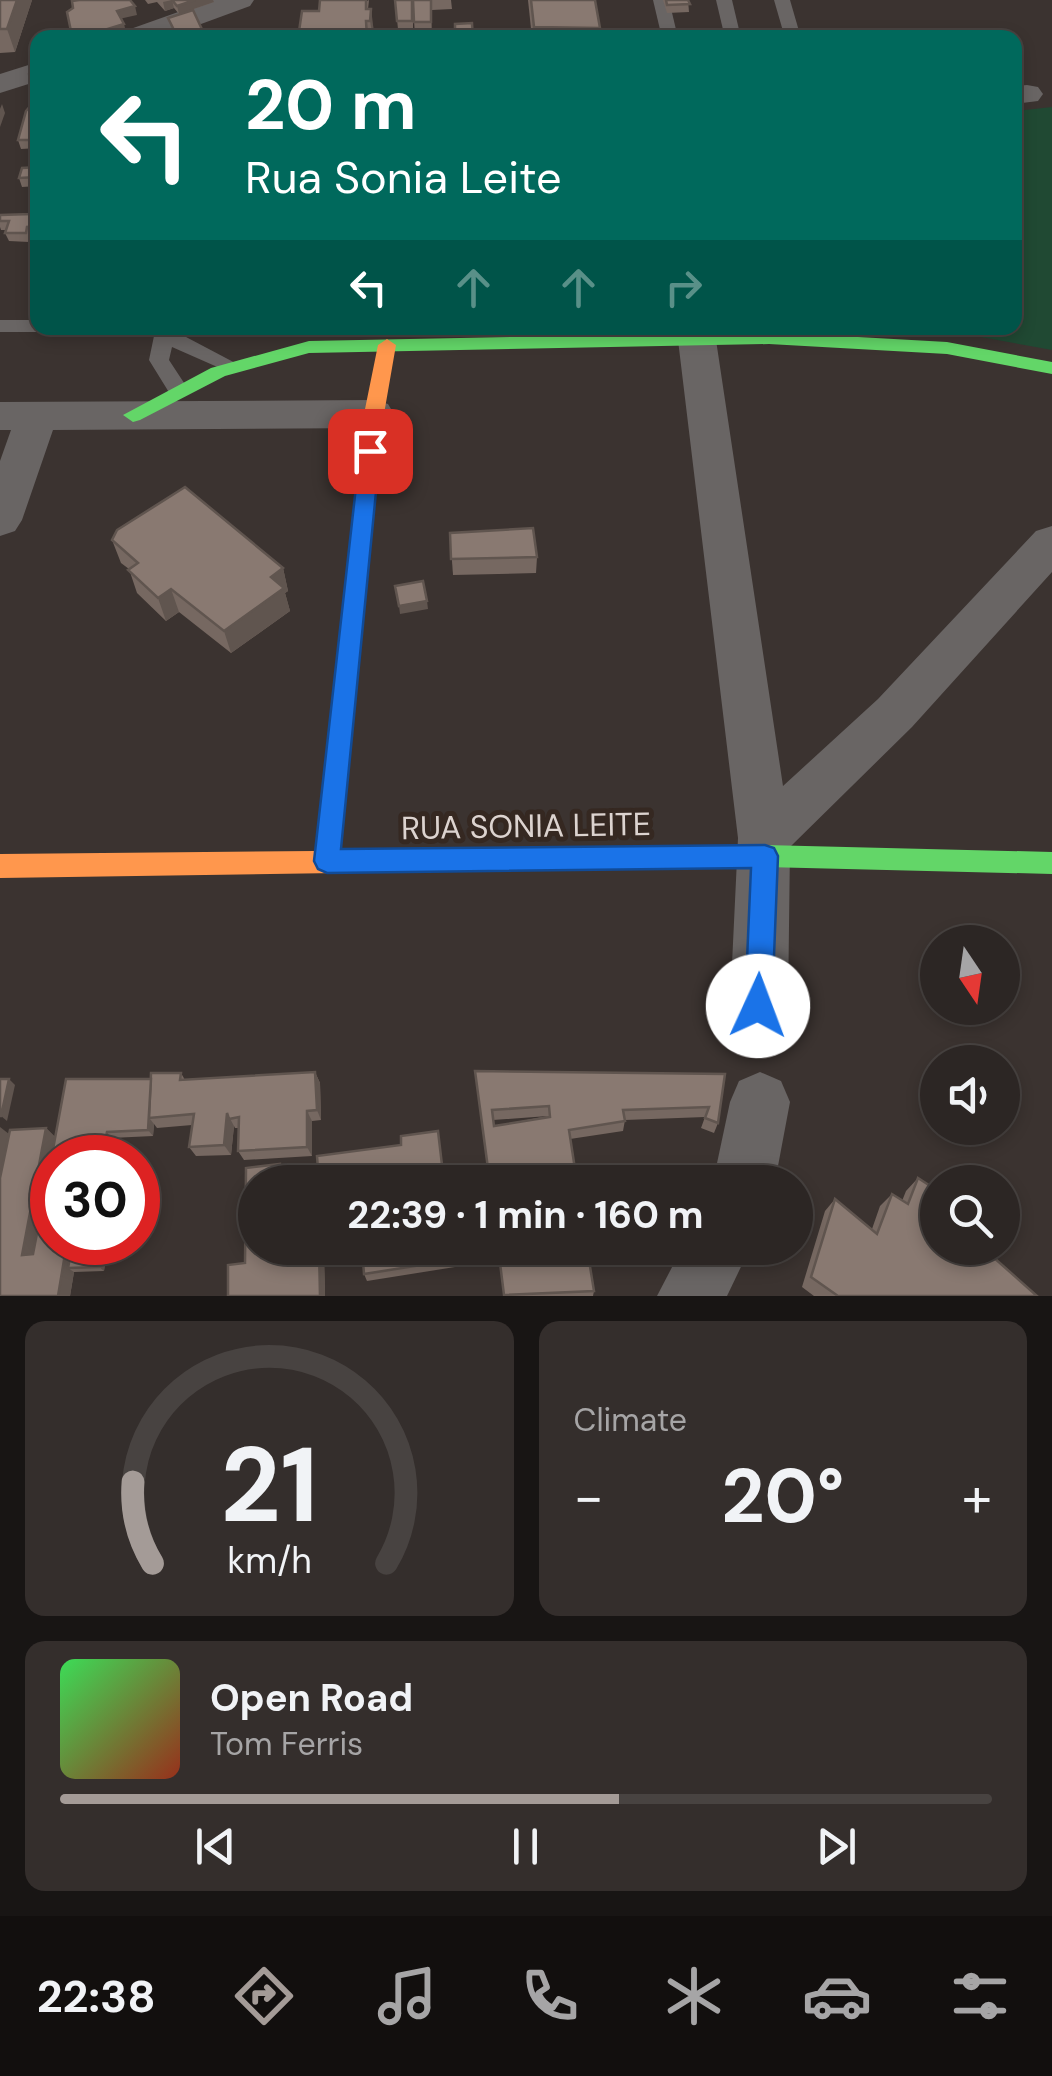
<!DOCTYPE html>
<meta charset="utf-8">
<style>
:root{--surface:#2c2624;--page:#342e2c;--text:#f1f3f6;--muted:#a6a5a6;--line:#484341;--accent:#a49b97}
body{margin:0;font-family:"DM Sans",sans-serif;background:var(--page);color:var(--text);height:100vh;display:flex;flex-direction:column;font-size:38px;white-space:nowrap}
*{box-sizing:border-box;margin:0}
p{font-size:32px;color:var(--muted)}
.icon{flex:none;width:55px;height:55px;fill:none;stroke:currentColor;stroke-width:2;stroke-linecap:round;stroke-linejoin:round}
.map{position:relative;height:1296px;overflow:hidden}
.panel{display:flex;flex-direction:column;gap:25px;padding:25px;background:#181514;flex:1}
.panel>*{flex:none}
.top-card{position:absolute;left:30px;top:30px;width:992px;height:305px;border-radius:20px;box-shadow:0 5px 15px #0003,0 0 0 2px var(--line);background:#00695c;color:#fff;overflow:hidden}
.needle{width:65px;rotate:167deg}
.controls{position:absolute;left:920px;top:925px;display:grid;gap:20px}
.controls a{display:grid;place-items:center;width:100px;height:100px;border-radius:50%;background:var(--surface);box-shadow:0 5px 15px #0003,0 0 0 2px var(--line);font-size:50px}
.speed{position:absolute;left:30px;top:1135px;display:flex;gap:20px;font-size:50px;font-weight:700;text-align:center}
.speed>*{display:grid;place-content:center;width:130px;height:130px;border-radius:50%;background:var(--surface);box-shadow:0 5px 15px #0003,0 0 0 2px var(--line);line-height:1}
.speed .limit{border:15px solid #d22;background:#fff;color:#111}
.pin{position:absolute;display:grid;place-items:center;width:85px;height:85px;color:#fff;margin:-42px;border-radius:20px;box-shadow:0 5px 15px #0006}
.me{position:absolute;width:110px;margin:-55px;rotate:2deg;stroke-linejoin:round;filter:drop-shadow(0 0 8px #0008)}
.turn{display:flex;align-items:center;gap:35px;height:210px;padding:0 50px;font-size:45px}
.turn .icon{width:130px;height:130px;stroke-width:2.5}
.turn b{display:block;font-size:70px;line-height:85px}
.lanes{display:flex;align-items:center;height:95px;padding:0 50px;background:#0003;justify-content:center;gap:50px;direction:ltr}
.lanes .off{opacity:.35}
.big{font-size:75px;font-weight:700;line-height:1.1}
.panel .tile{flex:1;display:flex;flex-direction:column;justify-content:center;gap:15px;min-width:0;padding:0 35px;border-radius:20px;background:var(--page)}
.panel .dial{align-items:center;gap:0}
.dial svg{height:260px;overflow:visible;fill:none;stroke:var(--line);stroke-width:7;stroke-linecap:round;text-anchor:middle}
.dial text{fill:var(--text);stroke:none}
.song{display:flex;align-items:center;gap:30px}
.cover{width:120px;height:120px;border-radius:15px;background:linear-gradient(135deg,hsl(130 70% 55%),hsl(10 70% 35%))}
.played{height:10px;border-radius:5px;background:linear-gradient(90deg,var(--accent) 60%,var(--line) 60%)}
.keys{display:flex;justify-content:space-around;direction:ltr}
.heat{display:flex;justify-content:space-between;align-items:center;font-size:55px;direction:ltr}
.panel .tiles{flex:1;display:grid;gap:25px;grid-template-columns:1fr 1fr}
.tile:last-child{grid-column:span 2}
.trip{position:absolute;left:238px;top:1165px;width:575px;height:100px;border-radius:50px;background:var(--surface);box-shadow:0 5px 15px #0003,0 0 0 2px var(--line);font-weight:700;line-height:100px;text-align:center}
.tab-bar{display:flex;height:160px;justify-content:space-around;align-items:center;background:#120f0e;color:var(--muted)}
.tab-bar .icon{width:70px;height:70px}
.tab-bar .on{color:var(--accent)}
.tab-bar b{font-size:45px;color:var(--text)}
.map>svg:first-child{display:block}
.green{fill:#204933}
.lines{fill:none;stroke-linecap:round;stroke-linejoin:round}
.lane{fill:#696564;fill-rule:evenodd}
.street{fill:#696564;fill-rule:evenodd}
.fast{fill:#63d668;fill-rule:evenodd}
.slow{fill:#ff974d;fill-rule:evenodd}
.wall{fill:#766861;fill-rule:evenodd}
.shaded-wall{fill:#60554f}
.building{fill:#897971;stroke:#60554f;stroke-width:2.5;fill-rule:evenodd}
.route{fill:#1a73e8;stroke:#114b97;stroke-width:2.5}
.labels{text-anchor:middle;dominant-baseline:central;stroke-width:10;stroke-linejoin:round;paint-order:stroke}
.street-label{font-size:32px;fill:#dcd3cf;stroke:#352821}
</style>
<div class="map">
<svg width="1052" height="1296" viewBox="0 0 1052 1296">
<rect width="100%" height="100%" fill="#3b3330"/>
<!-- green -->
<polygon class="green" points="1052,107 1052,350 931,328 1015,328 1015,111"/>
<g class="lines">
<!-- lane -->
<g class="lane">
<polygon points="653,0 669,0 678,38 662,38"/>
<polygon points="716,0 732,0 741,38 725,38"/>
<polygon points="774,0 790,0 801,38 785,38"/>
<polygon points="0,320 38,320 38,328 47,328 38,332 0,332"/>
<polygon points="149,328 169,328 241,366 231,373 172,347 169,360 188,389 184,394 170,394 149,360 154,336"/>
</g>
<!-- street -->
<g class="street">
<polygon points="212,0 254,0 250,6 163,38 118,38 122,32"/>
<polygon points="38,62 38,81 0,93 0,74"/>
<polygon points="1027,85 1038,87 1043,94 1038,101 1015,104 1015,86"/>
<polygon points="697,328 711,331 716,340 783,786 878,699 1036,531 1052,526 1052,572 912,727 790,847 788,1006 779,1026 759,1034 739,1026 730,1006 738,838 678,340 683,331"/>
<polygon points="374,400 388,404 394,414 388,424 374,428 53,430 22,520 15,531 0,536 0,461 11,430 0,430 0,402"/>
<polygon points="760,1072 781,1081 790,1102 775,1182 713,1182 730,1102 739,1081"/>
<polygon points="682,1248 750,1248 727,1296 657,1296"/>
</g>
<!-- fast -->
<g class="fast">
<polygon points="769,332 947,342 1052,362 1052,374 947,354 769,344 309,353 225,376 140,420 133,422 123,415 211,368 309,341"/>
<polygon points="765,845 1052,852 1052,874 765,867 470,871 461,868 457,860 461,852 470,849"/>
</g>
<!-- slow -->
<polygon class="slow" points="387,339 396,345 384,414 341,850 470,849 479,852 483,860 479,868 470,871 0,878 0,854 315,851 364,414 378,345"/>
</g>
<!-- wall -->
<g class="wall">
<polygon points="0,0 32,0 15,52 0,53"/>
<polygon points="145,0 213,0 214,2 179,14 174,8 165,11 157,2 148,4"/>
<polygon points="369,0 368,9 371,9 373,38 298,38"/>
<polygon points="395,0 413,0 413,29 398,29"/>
<polygon points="413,0 451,0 452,9 432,10 431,2 432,38 415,38"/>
<polygon points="528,0 595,0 600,28 599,38 532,38"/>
<polygon points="663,0 688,0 689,12 667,13"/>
<polygon points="38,70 38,92 34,92 29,74"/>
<polygon points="38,104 38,148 21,149 18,140"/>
<polygon points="38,167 38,186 22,187 19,178"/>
<polygon points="38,197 38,235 31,235 29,242 9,241 5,233 6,230 1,230 0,227 0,215 31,214"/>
<polygon points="450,533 537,557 536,573 453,575"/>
<polygon points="112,540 283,568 288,591 285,593 290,611 231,653 179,612 166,621 137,593 129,569 121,563"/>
<path d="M475 1071 725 1074 718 1123 714 1133 701 1128 705 1117 625 1120 623 1131 570 1139 577 1182H489ZM548 1116 494 1126 493 1120Z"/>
<polygon points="315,1072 320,1083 321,1120 312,1121 312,1156 244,1160 238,1151 238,1128 235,1128 234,1126 231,1155 196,1156 189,1147 192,1125 157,1128 154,1124 153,1136 111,1138 109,1151 94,1152 93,1158 52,1158 52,1242 108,1242 104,1271 74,1272 70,1296 0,1296 0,1178 10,1130 46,1128 55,1137 66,1079 151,1079 151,1073 181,1073 185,1080"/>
<polygon points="438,1131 445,1182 360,1182 359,1178 353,1178 353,1182 320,1173 318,1169 401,1145"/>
<polygon points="280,1164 286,1173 286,1182 255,1182 255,1248 356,1248 356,1250 324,1255 325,1296 228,1296 228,1265 245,1263 246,1168"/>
<polygon points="918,1178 938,1248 1037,1296 814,1296 802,1287 825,1211 835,1199 872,1229 880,1206 892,1194 902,1201 906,1191"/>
<polygon points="453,1248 455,1267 367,1281 364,1274"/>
<polygon points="506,1254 594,1291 593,1296 504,1296 499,1255"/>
</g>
<!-- shaded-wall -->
<g class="shaded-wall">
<polygon points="17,0 32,0 15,52 7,29"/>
<polygon points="172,0 174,8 165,11 163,2"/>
<polygon points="195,0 213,0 214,2 179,14 177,6"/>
<polygon points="135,6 137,15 119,19 117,11"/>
<polygon points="371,9 374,32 373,38 370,21"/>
<polygon points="124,24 126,32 110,38 89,38 88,35"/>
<polygon points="2,104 5,113 0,127 0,109"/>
<polygon points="283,568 288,591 285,593 290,611 231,653 224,631 271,577"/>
<polygon points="171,589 179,612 166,621 158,598"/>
<polygon points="427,601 428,609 400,614 399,606"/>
<polygon points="315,1072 320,1083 321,1120 317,1110"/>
<polygon points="9,1079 15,1085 7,1121 1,1116"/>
<polygon points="307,1111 312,1121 312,1156 307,1147"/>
<polygon points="227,1113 234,1126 231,1155 224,1145"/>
<polygon points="150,1119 154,1124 153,1136 148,1130"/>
<polygon points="0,1127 9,1134 0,1175"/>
<polygon points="46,1128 56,1138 34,1262 22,1255"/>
<polygon points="107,1132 111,1138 109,1151 104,1146"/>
<polygon points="89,1147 94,1152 93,1158 87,1158"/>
<polygon points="280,1164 286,1173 286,1182 281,1182"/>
<polygon points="67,1242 79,1242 68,1268 74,1272 70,1296 58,1296"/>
<polygon points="103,1242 108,1242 104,1271 99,1267"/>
<polygon points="319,1248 324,1248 321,1251 324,1255 325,1296 320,1296"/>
</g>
<!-- building -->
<g class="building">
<polygon points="0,0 17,0 7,29 0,29"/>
<polygon points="79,0 130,0 135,6 117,11 124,24 88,35 72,36 67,12 73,8 72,1"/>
<polygon points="172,0 195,0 177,6"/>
<polygon points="320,0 366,0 366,9 371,9 370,21 366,21 367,38 298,38 302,11 319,11"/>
<polygon points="395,0 412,0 412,21 397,21"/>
<polygon points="413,0 431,0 431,22 414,22"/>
<polygon points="531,0 595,0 600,28 534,27"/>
<polygon points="666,0 688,0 690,4 667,5"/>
<polygon points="193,10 206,38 178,38 168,18"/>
<polygon points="472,23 473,38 455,38 455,24"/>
<polygon points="159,30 163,38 136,38"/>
<polygon points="38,70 38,83 31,84 29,74"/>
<polygon points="32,104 38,104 37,140 18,140 26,111"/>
<polygon points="38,167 38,177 19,178 22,168"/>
<polygon points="35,197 38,197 38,226 27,227 26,233 5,233 9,221 0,221 0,215 31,214"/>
<polygon points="185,487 283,568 271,577 284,588 224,631 171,589 158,598 128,570 138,563 112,540 117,530"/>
<polygon points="533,528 537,557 451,559 450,533"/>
<polygon points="423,581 427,601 399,606 395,586"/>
<path d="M475 1071 725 1074 718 1123 705 1118 709 1107 623 1110 625 1121 569 1130 577 1182H497L496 1176H489ZM549 1106 550 1117 494 1126 492 1110Z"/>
<polygon points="315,1072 317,1110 307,1111 307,1147 238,1151 239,1117 229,1119 227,1113 224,1145 189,1147 194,1114 149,1118 151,1073 181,1073 180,1080"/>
<polygon points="0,1079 9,1079 1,1116 0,1116"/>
<polygon points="66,1079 151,1079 148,1130 107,1132 104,1146 89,1147 87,1158 82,1154 52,1155 51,1160"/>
<polygon points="46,1128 22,1255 33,1254 52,1155 82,1154 82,1158 52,1158 52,1242 67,1242 58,1296 0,1296 0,1178 10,1130"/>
<polygon points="438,1131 444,1182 360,1182 359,1168 328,1172 328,1167 318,1169 317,1156 401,1145 401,1136"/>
<polygon points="280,1164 281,1182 255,1182 255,1248 319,1248 320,1296 228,1296 228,1265 245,1263 246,1168"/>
<polygon points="328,1172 330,1177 351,1174 351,1182 320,1182 320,1173 330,1172"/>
<polygon points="918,1178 938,1191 938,1248 983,1248 1037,1296 838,1296 811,1277 835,1199 877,1234 892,1194 908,1204"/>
<polygon points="73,1242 103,1242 99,1267 68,1268"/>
<polygon points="321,1248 345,1248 321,1251"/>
<polygon points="362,1248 452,1248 453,1260 364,1274"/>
<polygon points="506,1248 587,1248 594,1291 504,1295 499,1255 506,1254"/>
</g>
<!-- route -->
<polygon class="route" points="370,444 380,451 341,849 765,845 774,848 778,856 772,1006 768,1016 758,1019 749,1016 745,1006 751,868 327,873 318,869 314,861 360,451"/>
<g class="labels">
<!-- street labels -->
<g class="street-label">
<text transform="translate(526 826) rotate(-1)">RUA SONIA LEITE</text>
</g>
</g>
</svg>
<div class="controls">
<a><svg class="needle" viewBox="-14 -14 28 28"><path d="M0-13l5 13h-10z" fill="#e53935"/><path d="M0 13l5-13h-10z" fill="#a6a5a6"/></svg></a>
<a><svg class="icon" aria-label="sound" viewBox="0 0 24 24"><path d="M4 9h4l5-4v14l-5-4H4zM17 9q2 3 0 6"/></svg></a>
<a><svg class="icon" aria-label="search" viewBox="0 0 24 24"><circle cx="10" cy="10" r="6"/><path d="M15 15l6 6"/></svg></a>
</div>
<div class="speed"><div class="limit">30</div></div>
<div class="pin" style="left:370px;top:451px;background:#d93025"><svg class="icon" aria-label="arrive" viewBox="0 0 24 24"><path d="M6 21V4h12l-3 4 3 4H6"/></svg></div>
<svg class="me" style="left:758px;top:1006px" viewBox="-20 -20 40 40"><circle r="19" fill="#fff"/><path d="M0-13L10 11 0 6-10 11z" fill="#1a73e8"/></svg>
<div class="trip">22:39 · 1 min · 160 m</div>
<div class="top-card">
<div class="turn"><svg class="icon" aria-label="left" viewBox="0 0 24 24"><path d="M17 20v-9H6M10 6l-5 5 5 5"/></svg><div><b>20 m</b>Rua Sonia Leite</div></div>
<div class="lanes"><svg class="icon" aria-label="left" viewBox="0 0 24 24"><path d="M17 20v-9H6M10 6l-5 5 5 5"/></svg><svg class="icon off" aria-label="ahead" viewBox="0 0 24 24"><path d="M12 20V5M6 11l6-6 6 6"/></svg><svg class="icon off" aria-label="ahead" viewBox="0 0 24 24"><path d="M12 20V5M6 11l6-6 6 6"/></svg><svg class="icon off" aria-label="right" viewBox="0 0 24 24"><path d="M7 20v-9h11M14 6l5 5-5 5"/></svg></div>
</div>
</div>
<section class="panel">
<div class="tiles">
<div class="tile dial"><svg viewBox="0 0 100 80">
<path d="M14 69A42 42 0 1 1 86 69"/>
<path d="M14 69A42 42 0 0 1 8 44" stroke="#a49b97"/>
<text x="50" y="56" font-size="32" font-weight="700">21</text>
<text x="50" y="72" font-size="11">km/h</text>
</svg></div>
<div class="tile"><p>Climate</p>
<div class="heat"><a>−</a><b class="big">20°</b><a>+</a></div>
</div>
<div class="tile">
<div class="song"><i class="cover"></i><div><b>Open Road</b><p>Tom Ferris</p></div></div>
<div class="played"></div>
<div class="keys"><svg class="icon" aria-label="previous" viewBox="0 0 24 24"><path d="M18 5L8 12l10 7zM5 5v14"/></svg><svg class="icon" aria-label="pause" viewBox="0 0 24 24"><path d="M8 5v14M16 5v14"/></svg><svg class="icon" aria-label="next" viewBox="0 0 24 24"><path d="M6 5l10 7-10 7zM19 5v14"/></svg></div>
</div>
</div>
</section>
<nav class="tab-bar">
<b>22:38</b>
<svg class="icon on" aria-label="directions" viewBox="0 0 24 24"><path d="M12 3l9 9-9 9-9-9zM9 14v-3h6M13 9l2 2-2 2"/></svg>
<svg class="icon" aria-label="music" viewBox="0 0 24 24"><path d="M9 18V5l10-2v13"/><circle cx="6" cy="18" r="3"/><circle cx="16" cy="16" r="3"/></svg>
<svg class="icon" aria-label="phone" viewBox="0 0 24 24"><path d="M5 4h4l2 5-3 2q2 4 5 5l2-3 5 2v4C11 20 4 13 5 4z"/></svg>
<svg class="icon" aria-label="climate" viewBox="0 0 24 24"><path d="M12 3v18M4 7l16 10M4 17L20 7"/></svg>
<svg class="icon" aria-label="car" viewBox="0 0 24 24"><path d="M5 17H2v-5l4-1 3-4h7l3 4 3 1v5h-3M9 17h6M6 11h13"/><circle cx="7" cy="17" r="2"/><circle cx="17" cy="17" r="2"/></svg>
<svg class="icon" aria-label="filters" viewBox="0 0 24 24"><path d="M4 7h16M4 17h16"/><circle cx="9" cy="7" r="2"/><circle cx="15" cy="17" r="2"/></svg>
</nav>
